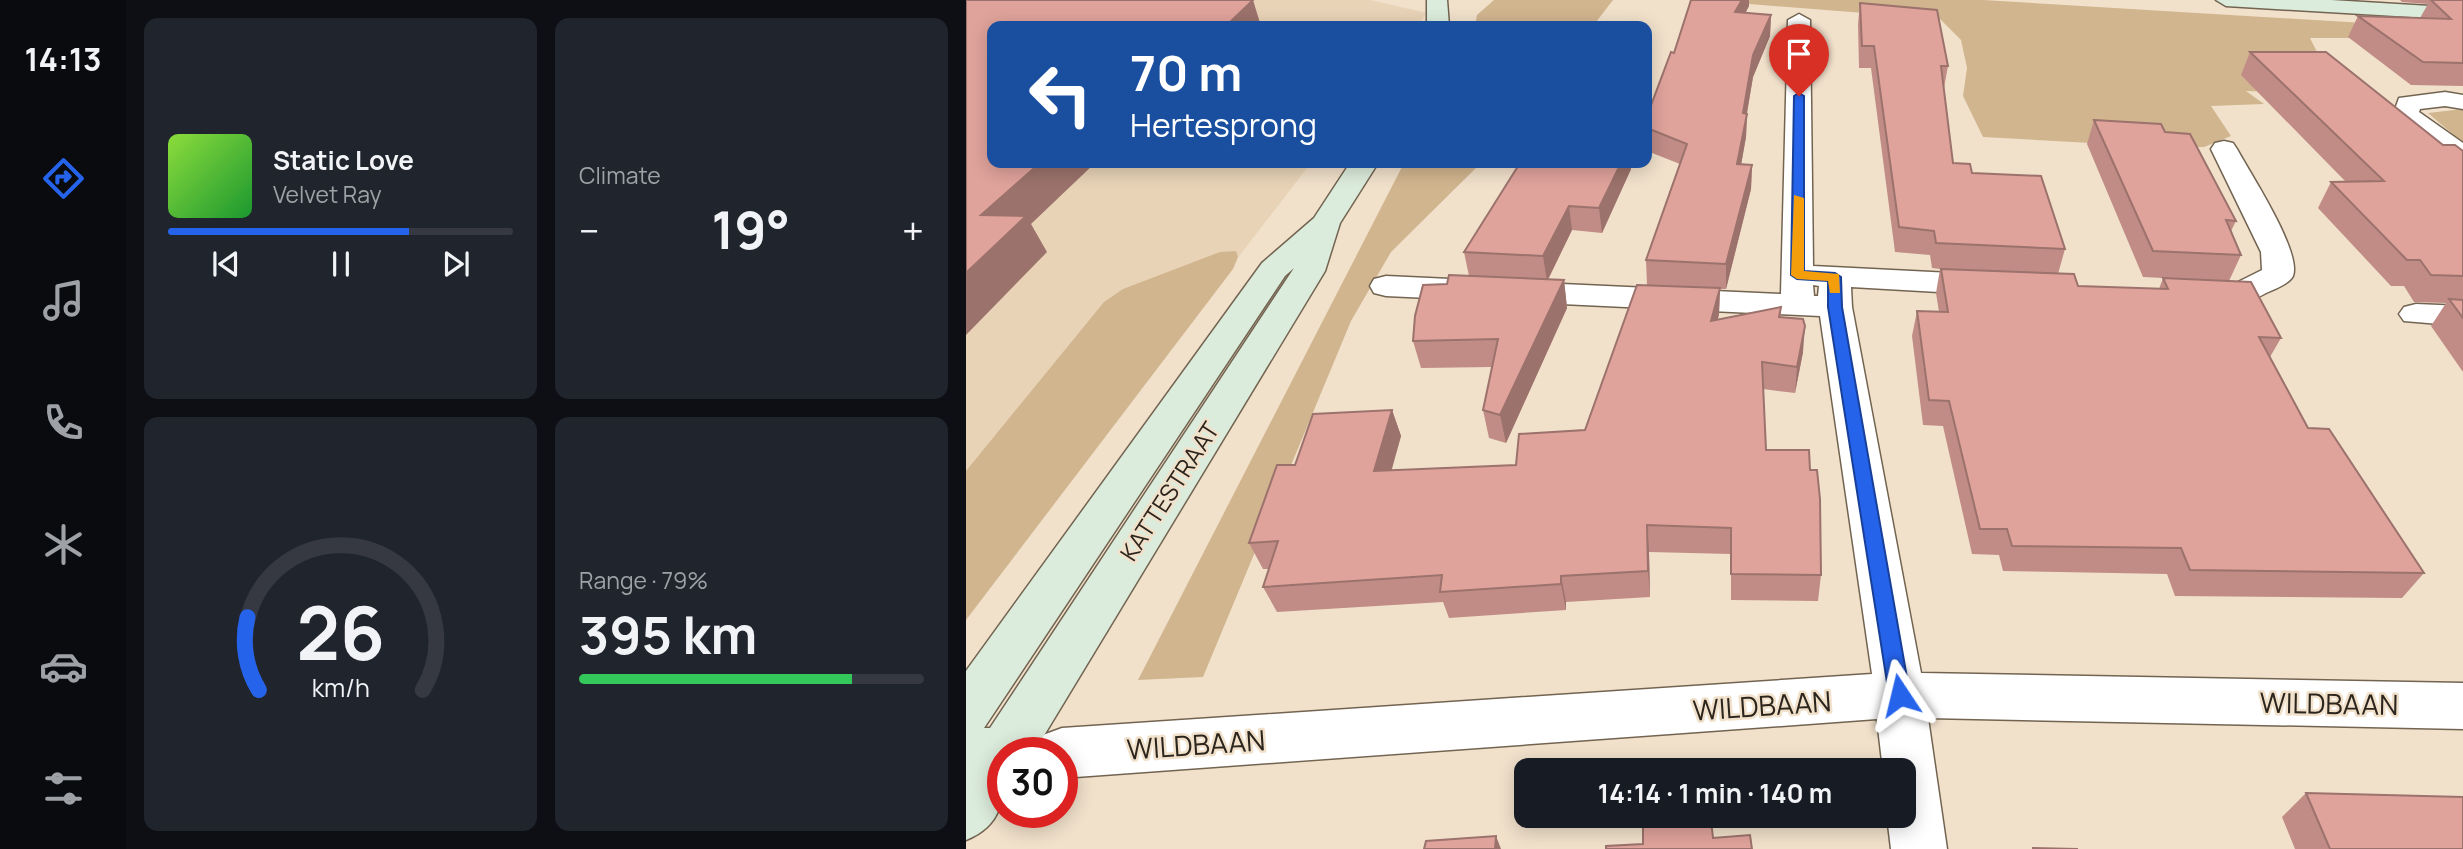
<!DOCTYPE html>
<meta charset="utf-8">
<style>
:root{--surface:#171b24;--page:#20242c;--text:#f1f3f6;--muted:#9ea1a6;--line:#363941;--accent:#2563eb}
body{margin:0;font-family:Manrope,sans-serif;background:var(--page);color:var(--text);height:100vh;display:flex;flex-direction:column;font-size:26px;white-space:nowrap}
*{box-sizing:border-box;margin:0}
p{font-size:23px;color:var(--muted)}
.icon{flex:none;width:38px;height:38px;fill:none;stroke:currentColor;stroke-width:2;stroke-linecap:round;stroke-linejoin:round}
.map{position:relative;flex:1;overflow:hidden}
.details{display:flex;flex-direction:column;gap:18px;padding:18px;background:#0d0f14;width:840px}
.details>*{flex:none}
.banner{position:absolute;left:21px;top:21px;width:665px;height:147px;border-radius:14px;box-shadow:0 4px 18px #0003;background:#1a4fa0;color:#fff;overflow:hidden}
.speed{position:absolute;left:21px;top:737px;display:flex;gap:14px;font-size:35px;font-weight:700;text-align:center}
.speed>*{display:grid;place-content:center;width:91px;height:91px;border-radius:50%;background:var(--surface);box-shadow:0 4px 18px #0003;line-height:1}
.speed .limit{border:10px solid #d22;background:#fff;color:#111}
.pin{position:absolute;display:grid;place-items:center;width:60px;height:60px;color:#fff;margin:-72px -30px;border-radius:50% 50% 50% 0;rotate:-45deg;box-shadow:0 0 7px #0007}
.pin .icon{rotate:45deg}
.me{position:absolute;width:77px;margin:-38px;rotate:350deg;stroke-linejoin:round;filter:drop-shadow(0 0 5px #0008)}
.turn{display:flex;align-items:center;gap:24px;height:147px;padding:0 28px;font-size:32px}
.turn .icon{width:91px;height:91px;stroke-width:2.5}
.turn b{display:block;font-size:49px;line-height:60px}
.big{font-size:52px;font-weight:700;line-height:1.1}
.details .card{flex:1;display:flex;flex-direction:column;justify-content:center;gap:10px;min-width:0;padding:0 24px;border-radius:14px;background:var(--page)}
.details .dial{align-items:center;gap:0}
.dial svg{height:182px;overflow:visible;fill:none;stroke:var(--line);stroke-width:7;stroke-linecap:round;text-anchor:middle}
.dial text{fill:var(--text);stroke:none}
.song{display:flex;align-items:center;gap:21px}
.cover{width:84px;height:84px;border-radius:10px;background:linear-gradient(135deg,hsl(90 70% 55%),hsl(130 70% 35%))}
.played{height:7px;border-radius:4px;background:linear-gradient(90deg,var(--accent) 70%,var(--line) 70%)}
.keys{display:flex;justify-content:space-around;direction:ltr}
.heat{display:flex;justify-content:space-between;align-items:center;font-size:38px;direction:ltr}
.charge{height:10px;border-radius:5px;background:linear-gradient(90deg,#34c759 79%,var(--line) 0)}
.details .tiles{flex:1;display:grid;gap:18px;grid-template-columns:repeat(2,1fr)}
.trip{position:absolute;left:548px;top:758px;width:402px;height:70px;border-radius:14px;background:var(--surface);box-shadow:0 4px 18px #0003;font-weight:700;line-height:70px;text-align:center}
main{display:flex;flex:1;min-height:0}
.dock{display:flex;flex-direction:column;width:126px;justify-content:space-around;align-items:center;background:#090b0e;color:var(--muted)}
.dock .icon{width:49px;height:49px}
.dock .active{color:var(--accent)}
.dock b{font-size:32px;color:var(--text)}
.map>svg:first-child{display:block}
.built{fill:#e8d3b7}
.green{fill:#d1b58f}
.lines{fill:none;stroke-linecap:round;stroke-linejoin:round}
.street-casing{stroke:#726451;stroke-width:3}
.secondary-casing{stroke:#726451;stroke-width:3}
.street{fill:#fff;fill-rule:evenodd}
.secondary{fill:#dcecdc;fill-rule:evenodd}
.wall{fill:#c08c85}
.shaded-wall{fill:#9c726c}
.building{fill:#dfa39b;stroke:#9c726c;stroke-width:2}
.route{fill:#2563eb;stroke:#184099;stroke-width:2}
.slow{fill:#f59e0b}
.labels{text-anchor:middle;dominant-baseline:central;stroke-width:5;stroke-linejoin:round;paint-order:stroke}
.street-label{font-size:24px;fill:#2b251d;stroke:#f1e1cb}
.near-street-label{font-size:28px;fill:#2b251d;stroke:#f1e1cb}
</style>
<main>
<nav class="dock">
<b>14:13</b>
<svg class="icon active" aria-label="directions" viewBox="0 0 24 24"><path d="M12 3l9 9-9 9-9-9zM9 14v-3h6M13 9l2 2-2 2"/></svg>
<svg class="icon" aria-label="music" viewBox="0 0 24 24"><path d="M9 18V5l10-2v13"/><circle cx="6" cy="18" r="3"/><circle cx="16" cy="16" r="3"/></svg>
<svg class="icon" aria-label="phone" viewBox="0 0 24 24"><path d="M5 4h4l2 5-3 2q2 4 5 5l2-3 5 2v4C11 20 4 13 5 4z"/></svg>
<svg class="icon" aria-label="climate" viewBox="0 0 24 24"><path d="M12 3v18M4 7l16 10M4 17L20 7"/></svg>
<svg class="icon" aria-label="car" viewBox="0 0 24 24"><path d="M5 17H2v-5l4-1 3-4h7l3 4 3 1v5h-3M9 17h6M6 11h13"/><circle cx="7" cy="17" r="2"/><circle cx="17" cy="17" r="2"/></svg>
<svg class="icon" aria-label="filters" viewBox="0 0 24 24"><path d="M4 7h16M4 17h16"/><circle cx="9" cy="7" r="2"/><circle cx="15" cy="17" r="2"/></svg>
</nav>
<section class="details">
<div class="tiles">
<div class="card">
<div class="song"><i class="cover"></i><div><b>Static Love</b><p>Velvet Ray</p></div></div>
<div class="played"></div>
<div class="keys"><svg class="icon" aria-label="previous" viewBox="0 0 24 24"><path d="M18 5L8 12l10 7zM5 5v14"/></svg><svg class="icon" aria-label="pause" viewBox="0 0 24 24"><path d="M8 5v14M16 5v14"/></svg><svg class="icon" aria-label="next" viewBox="0 0 24 24"><path d="M6 5l10 7-10 7zM19 5v14"/></svg></div>
</div>
<div class="card"><p>Climate</p>
<div class="heat"><a>−</a><b class="big">19°</b><a>+</a></div>
</div>
<div class="card dial"><svg viewBox="0 0 100 80">
<path d="M14 69A42 42 0 1 1 86 69"/>
<path d="M14 69A42 42 0 0 1 9 37" stroke="#2563eb"/>
<text x="50" y="56" font-size="32" font-weight="700">26</text>
<text x="50" y="72" font-size="11">km/h</text>
</svg></div>
<div class="card"><p>Range · 79%</p><b class="big">395 km</b><div class="charge"></div></div>
</div>
</section>
<div class="map">
<svg width="1497" height="849" viewBox="0 0 1497 849">
<rect width="100%" height="100%" fill="#f1e1cb"/>
<!-- built -->
<polygon class="built" points="0,0 404,0 461,13 451,26 26,26 26,163 345,163 0,609"/>
<!-- green -->
<g class="green">
<polygon points="528,0 647,0 627,26 509,26 511,15"/>
<polygon points="733,0 1017,0 1497,29 1406,38 1344,38 1351,52 1311,92 1280,91 1298,104 1245,106 1265,136 1238,147 1197,147 1017,137 997,96 1001,68 995,40 974,19"/>
<polygon points="1497,109 1497,143 1462,113"/>
<polygon points="438,163 515,163 425,252 385,321 237,677 172,680"/>
<polygon points="270,251 272,257 267,269 0,620 0,471 138,302 157,289 254,252"/>
</g>
<g class="lines">
<!-- street casing -->
<g class="street-casing">
<g id="street">
<path d="M833 14 844 20 847 266 1025 275 1037 278 1041 285 1037 292 1025 295 885 287 886 307 955 673 1497 683V729L962 718 981 849H925L921 816H938V770H917L911 719 96 778V752H70L77 735 96 728 906 674 854 316 420 296 408 293 404 286 408 279 420 276 815 294 822 20ZM847 285 853 286 852 296H848Z"/>
<polygon points="1479,92 1497,95 1497,109 1479,106 1454,109 1453,112 1497,143 1497,164 1487,162 1427,115 1433,98"/>
<path d="M1258 141 1267 143 1271 149C1284 173 1336 252 1327 276 1323 284 1308 289 1300 293 1278 306 1252 308 1227 302L1223 295 1227 288 1268 284 1296 270 1295 252 1245 149 1249 143Z"/>
<polygon points="1450,304 1497,306 1497,326 1438,321 1433,314 1438,307"/>
</g>
</g>
<!-- secondary casing -->
<g class="secondary-casing">
<g id="secondary">
<polygon points="461,0 481,0 483,26 461,26"/>
<polygon points="1250,0 1365,0 1497,8 1497,20 1260,6"/>
<path d="M384 163H412L374 223 359 271 68 752H37C37 792 42 823 0 840V671L296 263 348 218ZM328 268 24 728H18L319 276Z"/>
</g>
</g>
<!-- street -->
<use href="#street" class="street"/>
<!-- secondary -->
<use href="#secondary" class="secondary"/>
</g>
<!-- wall -->
<g class="wall">
<polygon points="1434,0 1497,0 1497,86 1445,85 1382,37 1392,16 1454,18 1462,4 1436,2"/>
<polygon points="894,3 982,66 978,88 987,163 1006,173 1099,249 1092,274 1112,286 1193,289 1197,278 1177,277 1121,144 1128,120 1199,132 1270,221 1265,231 1275,255 1263,281 1315,338 1304,357 1342,428 1458,573 1436,598 1209,596 1201,574 1037,571 1033,555 1006,554 977,426 957,425 946,336 951,311 973,312 970,293 974,269 966,268 964,255 929,252 905,68 893,68 892,24"/>
<polygon points="783,6 779,13 805,15 804,36 787,77 781,114 780,137 775,164 786,165 785,189 760,289 754,289 753,314 752,319 815,307 815,317 837,352 829,393 797,389 800,450 844,470 855,575 852,601 765,600 765,554 683,552 684,597 600,602 600,610 483,618 477,602 311,612 297,587 303,569 297,569 283,543 329,465 426,410 435,436 425,470 550,465 619,430 681,285 680,260 714,164 681,151 681,116 708,53"/>
<polygon points="1284,52 1477,145 1497,151 1497,372 1465,326 1480,303 1448,302 1438,286 1425,286 1352,208 1365,182 1380,182 1275,75"/>
<polygon points="554,163 664,163 665,169 636,233 606,230 582,280 598,280 601,308 540,443 523,438 517,410 526,367 455,368 447,341 481,284 503,276 498,252"/>
<polygon points="1340,793 1497,849 1329,849 1316,817"/>
</g>
<!-- shaded-wall -->
<g class="shaded-wall">
<polygon points="287,0 295,26 260,26"/>
<polygon points="776,0 783,0 783,6 769,33 769,12"/>
<polygon points="805,15 804,36 787,77 779,123 781,114 780,137 771,188 771,164 777,113 787,55"/>
<polygon points="74,163 129,163 65,224 81,252 0,335 0,273 15,215"/>
<polygon points="655,163 664,163 665,169 636,233 633,208"/>
<polygon points="786,165 785,189 760,289 760,264"/>
<polygon points="603,206 606,230 581,281 577,256"/>
<polygon points="598,280 601,308 540,443 534,415"/>
<polygon points="754,288 753,314 745,347 745,321"/>
<polygon points="839,326 837,352 829,393 831,367"/>
<polygon points="426,410 435,436 418,498 408,471"/>
<polygon points="681,525 683,552 684,597 682,571"/>
<polygon points="595,576 600,602 600,610 595,584"/>
<polygon points="530,836 535,849 529,849"/>
</g>
<!-- building -->
<g class="building">
<polygon points="0,0 287,0 260,26 26,26 26,163 74,163 15,215 60,216 0,273"/>
<polygon points="725,0 776,0 769,12 805,15 787,55 777,113 781,114 771,164 786,165 760,264 680,260 721,144 681,128 681,116 705,52 708,53"/>
<polygon points="1465,0 1497,0 1497,63 1457,62 1392,16 1485,19"/>
<polygon points="894,3 971,10 982,66 975,66 987,163 1004,164 1006,173 1075,176 1099,249 970,243 968,231 933,227 908,46 896,46"/>
<polygon points="1284,52 1360,52 1477,145 1489,145 1497,151 1497,276 1465,275 1454,260 1441,260 1365,182 1418,181"/>
<polygon points="1128,120 1195,124 1199,132 1224,134 1270,221 1260,220 1275,255 1187,251"/>
<polygon points="554,163 655,163 633,208 603,206 577,256 498,252"/>
<polygon points="975,269 1108,274 1112,286 1202,289 1197,278 1285,282 1315,338 1293,337 1342,428 1363,429 1458,573 1224,570 1215,548 1046,546 1041,529 1014,529 983,401 963,400 951,311 982,312"/>
<polygon points="483,275 598,280 534,415 517,410 532,339 447,341 449,316 457,285 481,284"/>
<polygon points="671,285 754,288 745,321 815,307 813,317 837,319 839,326 831,367 796,362 800,450 843,450 844,470 851,470 854,499 855,575 765,574 765,528 681,525 682,571 595,576 595,584 474,592 476,575 297,587 312,541 283,543 311,465 329,465 347,414 426,410 408,471 550,465 553,434 619,430"/>
<polygon points="1483,299 1497,300 1497,318"/>
<polygon points="1340,793 1497,797 1497,849 1364,849"/>
<polygon points="745,820 747,838 784,835 786,849 640,849 640,846 677,844 677,825"/>
<polygon points="530,836 529,849 458,849 460,841"/>
<polygon points="1067,848 1112,849 1067,849"/>
</g>
<!-- route -->
<polygon class="route" points="833,93 838,96 838,271 869,273 875,277 876,307 944,695 941,702 934,704 926,702 923,695 862,307 862,281 831,279 825,275 828,96"/>
<!-- slow -->
<polygon class="slow" points="828,195 838,198 838,271 873,274 874,293 864,293 862,281 831,279 825,275"/>
<g class="labels">
<!-- street labels -->
<g class="street-label">
<text transform="translate(203 491) rotate(-57)">KATTESTRAAT</text>
</g>
<!-- near-street labels -->
<g class="near-street-label">
<text transform="translate(1363 703) rotate(1)">WILDBAAN</text>
<text transform="translate(796 705) rotate(-4)">WILDBAAN</text>
<text transform="translate(230 744) rotate(-4)">WILDBAAN</text>
</g>
</g>
</svg>
<div class="speed"><div class="limit">30</div></div>
<div class="pin" style="left:833px;top:96px;background:#d93025"><svg class="icon" aria-label="arrive" viewBox="0 0 24 24"><path d="M6 21V4h12l-3 4 3 4H6"/></svg></div>
<svg class="me" style="left:934px;top:695px" viewBox="-20 -20 40 40"><path d="M0-17L14 15 0 8-14 15z" fill="#2563eb" stroke="#fff" stroke-width="4"/></svg>
<div class="trip">14:14 · 1 min · 140 m</div>
<div class="banner">
<div class="turn"><svg class="icon" aria-label="left" viewBox="0 0 24 24"><path d="M17 20v-9H6M10 6l-5 5 5 5"/></svg><div><b>70 m</b>Hertesprong</div></div>
</div>
</div>
</main>
